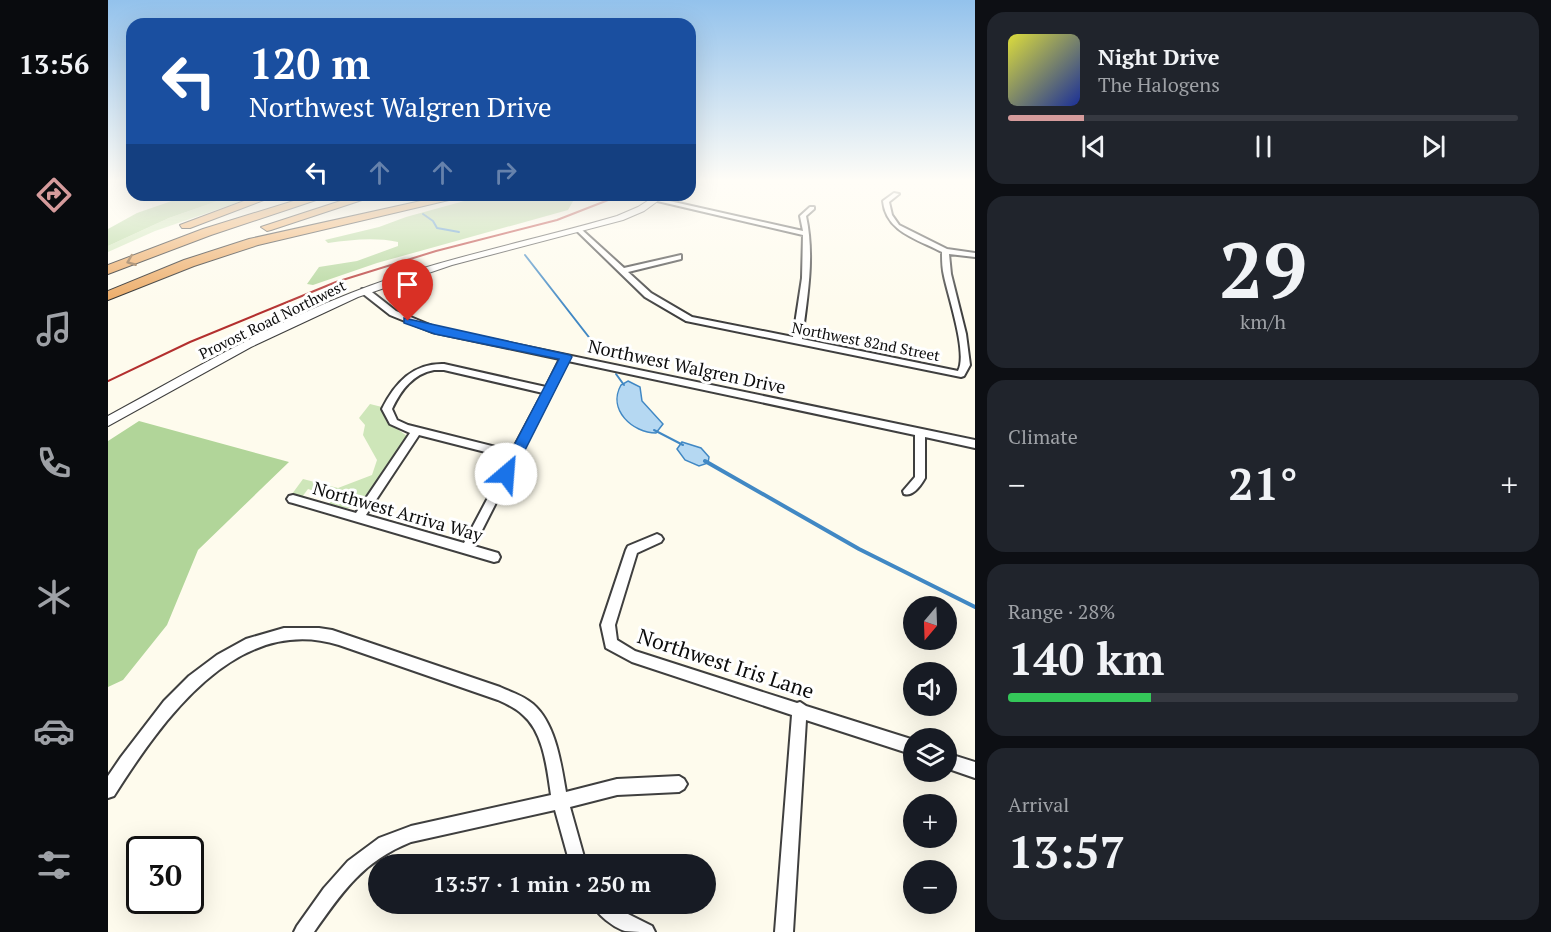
<!DOCTYPE html>
<meta charset="utf-8">
<style>
:root{--surface:#171b24;--page:#20242c;--text:#f1f3f6;--muted:#9ea1a6;--line:#363941;--accent:#d59b9c}
body{margin:0;font-family:"PT Serif",serif;background:var(--page);color:var(--text);height:100vh;display:flex;flex-direction:column;font-size:22px;white-space:nowrap}
*{box-sizing:border-box;margin:0}
p{font-size:20px;color:var(--muted)}
.icon{flex:none;width:33px;height:33px;fill:none;stroke:currentColor;stroke-width:2;stroke-linecap:round;stroke-linejoin:round}
.map{position:relative;flex:1;overflow:hidden}
.sheet{display:flex;flex-direction:column;gap:12px;padding:12px;background:#0d0f14;width:576px}
.sheet>*{flex:none}
.top-card{position:absolute;left:18px;top:18px;width:570px;height:183px;border-radius:18px;box-shadow:0 6px 24px #0002;background:#1a4fa0;color:#fff;overflow:hidden}
.needle{width:39px;rotate:199deg}
.fabs{position:absolute;left:795px;top:596px;display:grid;gap:12px}
.fabs a{display:grid;place-items:center;width:54px;height:54px;border-radius:50%;background:var(--surface);box-shadow:0 6px 24px #0002;font-size:30px}
.speed{position:absolute;left:18px;top:836px;display:flex;gap:12px;font-size:30px;font-weight:700;text-align:center}
.speed>*{display:grid;place-content:center;width:78px;height:78px;border-radius:50%;background:var(--surface);box-shadow:0 6px 24px #0002;line-height:1}
.speed .limit{border:3px solid #111;border-radius:9px;background:#fff;color:#111}
.pin{position:absolute;display:grid;place-items:center;width:51px;height:51px;color:#fff;margin:-62px -26px;border-radius:50% 50% 50% 0;rotate:-45deg;box-shadow:0 0 6px #0007}
.pin .icon{rotate:45deg}
.me{position:absolute;width:66px;margin:-33px;rotate:27deg;stroke-linejoin:round;filter:drop-shadow(0 0 4px #0008)}
.turn{display:flex;align-items:center;gap:21px;height:126px;padding:0 24px;font-size:27px}
.turn .icon{width:78px;height:78px;stroke-width:2.5}
.turn b{display:block;font-size:42px;line-height:51px}
.lanes{display:flex;align-items:center;height:57px;padding:0 24px;background:#0003;justify-content:center;gap:30px;direction:ltr}
.lanes .off{opacity:.35}
.big{font-size:45px;font-weight:700;line-height:1.1}
.sheet .card{flex:1;display:flex;flex-direction:column;justify-content:center;gap:9px;min-width:0;padding:0 21px;border-radius:18px;background:var(--page)}
.sheet .dial{align-items:center;gap:0}
.dial b{font-size:78px;line-height:1}
.song{display:flex;align-items:center;gap:18px}
.cover{width:72px;height:72px;border-radius:9px;background:linear-gradient(135deg,hsl(60 70% 55%),hsl(230 70% 35%))}
.played{height:6px;border-radius:3px;background:linear-gradient(90deg,var(--accent) 15%,var(--line) 15%)}
.keys{display:flex;justify-content:space-around;direction:ltr}
.heat{display:flex;justify-content:space-between;align-items:center;font-size:33px;direction:ltr}
.charge{height:9px;border-radius:4px;background:linear-gradient(90deg,#34c759 28%,var(--line) 0)}
.trip{position:absolute;left:260px;top:854px;width:348px;height:60px;border-radius:30px;background:var(--surface);box-shadow:0 6px 24px #0002;font-weight:700;line-height:60px;text-align:center}
main{display:flex;flex:1;min-height:0}
.tab-bar{display:flex;flex-direction:column;width:108px;justify-content:space-around;align-items:center;background:#090b0e;color:var(--muted)}
.tab-bar .icon{width:42px;height:42px}
.tab-bar .active{color:var(--accent)}
.tab-bar b{font-size:27px;color:var(--text)}
.map>svg:first-child{display:block}
.green{fill:#cee6b9}
.forest{fill:#b1d599}
.water{fill:#b5d8f2;stroke:#4188c4;stroke-width:1.5}
.lines{fill:none;stroke-linecap:round;stroke-linejoin:round}
.stream-far1{stroke:#4188c4;stroke-width:2}
.stream{stroke:#4188c4;stroke-width:4}
.minor-casing{stroke:#3f3f3f;stroke-width:4}
.tertiary-casing{stroke:#3f3f3f;stroke-width:2}
.motorway-casing{stroke:#1d1d1d;stroke-width:2}
.minor{fill:#fff;fill-rule:evenodd}
.tertiary{fill:#fff;fill-rule:evenodd}
.motorway{fill:#eba65e;fill-rule:evenodd}
.rail{stroke:#b32f2e;stroke-width:2}
.oneway{stroke:#876139}
.route{fill:#1a73e8;stroke:#114b97;stroke-width:1.5}
.labels{text-anchor:middle;dominant-baseline:central;stroke-width:6;stroke-linejoin:round;paint-order:stroke}
.far-street-label{font-size:15px;fill:#0c0c0c;stroke:#fff}
.street-label{font-size:18px;fill:#0c0c0c;stroke:#fff}
.near-street-label{font-size:21px;fill:#0c0c0c;stroke:#fff}
</style>
<main>
<nav class="tab-bar">
<b>13:56</b>
<svg class="icon active" aria-label="directions" viewBox="0 0 24 24"><path d="M12 3l9 9-9 9-9-9zM9 14v-3h6M13 9l2 2-2 2"/></svg>
<svg class="icon" aria-label="music" viewBox="0 0 24 24"><path d="M9 18V5l10-2v13"/><circle cx="6" cy="18" r="3"/><circle cx="16" cy="16" r="3"/></svg>
<svg class="icon" aria-label="phone" viewBox="0 0 24 24"><path d="M5 4h4l2 5-3 2q2 4 5 5l2-3 5 2v4C11 20 4 13 5 4z"/></svg>
<svg class="icon" aria-label="climate" viewBox="0 0 24 24"><path d="M12 3v18M4 7l16 10M4 17L20 7"/></svg>
<svg class="icon" aria-label="car" viewBox="0 0 24 24"><path d="M5 17H2v-5l4-1 3-4h7l3 4 3 1v5h-3M9 17h6M6 11h13"/><circle cx="7" cy="17" r="2"/><circle cx="17" cy="17" r="2"/></svg>
<svg class="icon" aria-label="filters" viewBox="0 0 24 24"><path d="M4 7h16M4 17h16"/><circle cx="9" cy="7" r="2"/><circle cx="15" cy="17" r="2"/></svg>
</nav>
<div class="map">
<svg width="867" height="932" viewBox="0 0 867 932">
<rect width="100%" height="100%" fill="#fefbed"/>
<!-- green -->
<g class="green">
<polygon points="127,195 152,195 47,231 0,252 0,246 61,218"/>
<path d="M262 404 274 407 278 421 299 436 255 501C244 512 235 508 221 504L226 497 200 489 194 497 184 494 195 479 230 488 264 475 269 460 255 435 257 425 251 418Z"/>
</g>
<!-- forest -->
<g class="forest">
<polygon points="81,195 127,195 61,218 0,246 0,229 29,213"/>
<path d="M378 195H473L468 196 460 210 269 263 205 285 199 284 211 267 249 261 290 246V242C266 237 243 240 220 243L217 240 271 227 298 217Z"/>
<polygon points="31,421 181,462 90,550 59,625 15,680 0,687 0,441"/>
</g>
<!-- water -->
<g class="water">
<path d="M520 381 532 387 534 401 555 424 548 433C525 433 499 410 513 385Z"/>
<polygon points="574,442 593,448 601,457 600,463 591,466 577,460 569,449"/>
</g>
<g class="lines">
<!-- stream-far1 -->
<g class="stream-far1">
<polyline points="315,214 325,221 329,228 351,232"/>
<polyline points="417,255 487,345"/>
<polyline points="508,374 516,385"/>
<polyline points="546,430 575,445"/>
</g>
<!-- stream -->
<polyline class="stream" points="597,461 751,549 867,607"/>
<!-- minor casing -->
<g class="minor-casing">
<g id="minor">
<path d="M786 193 791 194 781 202 784 215 791 225 839 249 867 253V257L841 254 843 274 858 334 862 365 856 376 853 377 578 321 537 297 468 230 473 229 516 268 573 255V259L520 272 543 293 584 317 685 337 694 278 695 235 545 200 548 198 695 231 692 216 702 207H706V209L698 216C707 257 699 298 694 339L850 371C860 354 840 296 836 276 834 268 834 260 834 252 809 239 778 232 775 201Z"/>
<path d="M254 289H260L288 311 329 328 867 440V448L817 437V478C813 485 805 497 796 494L795 491 807 477V435L460 361 366 546 390 553 392 557 390 561 386 562 185 503 181 502 179 499 181 496 185 495 248 513 302 433 282 424 274 409C287 383 305 363 336 364L438 387 452 359 324 332 282 315 254 293ZM326 370H336L435 393 404 451 300 425 289 420 284 409C293 390 305 374 326 370ZM311 435 401 458 356 543 258 515Z"/>
<polygon points="549,534 553,536 555,539 553,542 529,553 507,625 509,640 527,651 689,703 692,702 698,706 806,740 806,755 698,720 685,932 667,932 684,715 524,662 498,648 493,625 518,550 520,546"/>
<path d="M176 628H211L224 630 392 687C403 692 416 696 425 704 448 724 453 764 458 792L509 779 571 776 576 779 579 784 576 789 571 792 509 795 462 807 478 864H462L447 810 303 842C255 861 234 892 206 932H186L189 926 216 888 240 861 271 838 303 826 443 795C439 769 436 733 415 715 408 708 399 704 390 700L231 645C128 613 53 722 6 796L0 798V776L13 757 56 701 81 676 109 655 138 639Z"/>
<polygon points="838,753 867,762 867,778 838,768"/>
<path d="M484 903H507L518 913 544 926 547 932C538 932 526 932 517 931 505 927 489 915 484 903Z"/>
</g>
</g>
<!-- tertiary casing -->
<g class="tertiary-casing">
<path id="tertiary" d="M549 195H558L536 211 515 220 344 265 250 297 143 347 0 426V416C79 373 158 326 243 293 329 259 420 242 509 216L530 207Z"/>
</g>
<!-- motorway casing -->
<g class="motorway-casing">
<g id="motorway">
<polygon points="152,195 169,195 82,228 74,228 72,225"/>
<polygon points="205,195 223,195 103,235 0,274 0,265 95,229"/>
<polygon points="251,195 269,195 163,230 159,231 153,227"/>
<polygon points="340,195 362,195 150,245 86,266 0,300 0,291 76,260 141,239"/>
</g>
</g>
<!-- minor -->
<use href="#minor" class="minor"/>
<!-- tertiary -->
<use href="#tertiary" class="tertiary"/>
<!-- motorway -->
<use href="#motorway" class="motorway"/>
<!-- rail -->
<polyline class="rail" points="0,381 82,342 228,282 328,251 449,220 513,195"/>
</g>
<!-- one-way arrows -->
<defs><path id="oneway-chevron" d="M-2-3.5L2.5 0L-2 3.5" fill="none" stroke-width="1.6" stroke-linecap="round" stroke-linejoin="round" transform="scale(1.5)"/></defs>
<use class="oneway" href="#oneway-chevron" transform="translate(23 261) rotate(158)"/>
<!-- sky -->
<linearGradient id="sky" x2="0" y2="1"><stop stop-color="#93c2ec"/><stop offset="0.58" stop-color="#fffdf7"/><stop offset="1" stop-color="#fffdf7" stop-opacity="0"/></linearGradient>
<rect width="867" height="311" fill="url(#sky)"/>
<!-- route -->
<polygon class="route" points="296,318 462,355 464,357 403,478 393,478 391,474 451,359 327,334 296,323"/>
<g class="labels">
<!-- far-street labels -->
<g class="far-street-label">
<text transform="translate(164 319) rotate(-26)">Provost Road Northwest</text>
<text transform="translate(758 341) rotate(11)">Northwest 82nd Street</text>
</g>
<!-- street labels -->
<g class="street-label">
<text transform="translate(579 366) rotate(12)">Northwest Walgren Drive</text>
<text transform="translate(290 511) rotate(16)">Northwest Arriva Way</text>
</g>
<!-- near-street labels -->
<g class="near-street-label">
<text transform="translate(618 663) rotate(18)">Northwest Iris Lane</text>
</g>
</g>
</svg>
<div class="fabs">
<a><svg class="needle" viewBox="-14 -14 28 28"><path d="M0-13l5 13h-10z" fill="#e53935"/><path d="M0 13l5-13h-10z" fill="#9ea1a6"/></svg></a>
<a><svg class="icon" aria-label="sound" viewBox="0 0 24 24"><path d="M4 9h4l5-4v14l-5-4H4zM17 9q2 3 0 6"/></svg></a>
<a><svg class="icon" aria-label="layers" viewBox="0 0 24 24"><path d="M12 4l9 5-9 5-9-5zM3 14l9 5 9-5"/></svg></a>
<a>+</a>
<a>−</a>
</div>
<div class="speed"><div class="limit">30</div></div>
<div class="pin" style="left:300px;top:321px;background:#d93025"><svg class="icon" aria-label="arrive" viewBox="0 0 24 24"><path d="M6 21V4h12l-3 4 3 4H6"/></svg></div>
<svg class="me" style="left:398px;top:474px" viewBox="-20 -20 40 40"><circle r="19" fill="#fff"/><path d="M0-13L10 11 0 6-10 11z" fill="#1a73e8"/></svg>
<div class="trip">13:57 · 1 min · 250 m</div>
<div class="top-card">
<div class="turn"><svg class="icon" aria-label="left" viewBox="0 0 24 24"><path d="M17 20v-9H6M10 6l-5 5 5 5"/></svg><div><b>120 m</b>Northwest Walgren Drive</div></div>
<div class="lanes"><svg class="icon" aria-label="left" viewBox="0 0 24 24"><path d="M17 20v-9H6M10 6l-5 5 5 5"/></svg><svg class="icon off" aria-label="ahead" viewBox="0 0 24 24"><path d="M12 20V5M6 11l6-6 6 6"/></svg><svg class="icon off" aria-label="ahead" viewBox="0 0 24 24"><path d="M12 20V5M6 11l6-6 6 6"/></svg><svg class="icon off" aria-label="right" viewBox="0 0 24 24"><path d="M7 20v-9h11M14 6l5 5-5 5"/></svg></div>
</div>
</div>
<section class="sheet">
<div class="card">
<div class="song"><i class="cover"></i><div><b>Night Drive</b><p>The Halogens</p></div></div>
<div class="played"></div>
<div class="keys"><svg class="icon" aria-label="previous" viewBox="0 0 24 24"><path d="M18 5L8 12l10 7zM5 5v14"/></svg><svg class="icon" aria-label="pause" viewBox="0 0 24 24"><path d="M8 5v14M16 5v14"/></svg><svg class="icon" aria-label="next" viewBox="0 0 24 24"><path d="M6 5l10 7-10 7zM19 5v14"/></svg></div>
</div>
<div class="card dial"><b>29</b><p>km/h</p></div>
<div class="card"><p>Climate</p>
<div class="heat"><a>−</a><b class="big">21°</b><a>+</a></div>
</div>
<div class="card"><p>Range · 28%</p><b class="big">140 km</b><div class="charge"></div></div>
<div class="card"><p>Arrival</p><b class="big">13:57</b></div>
</section>
</main>
